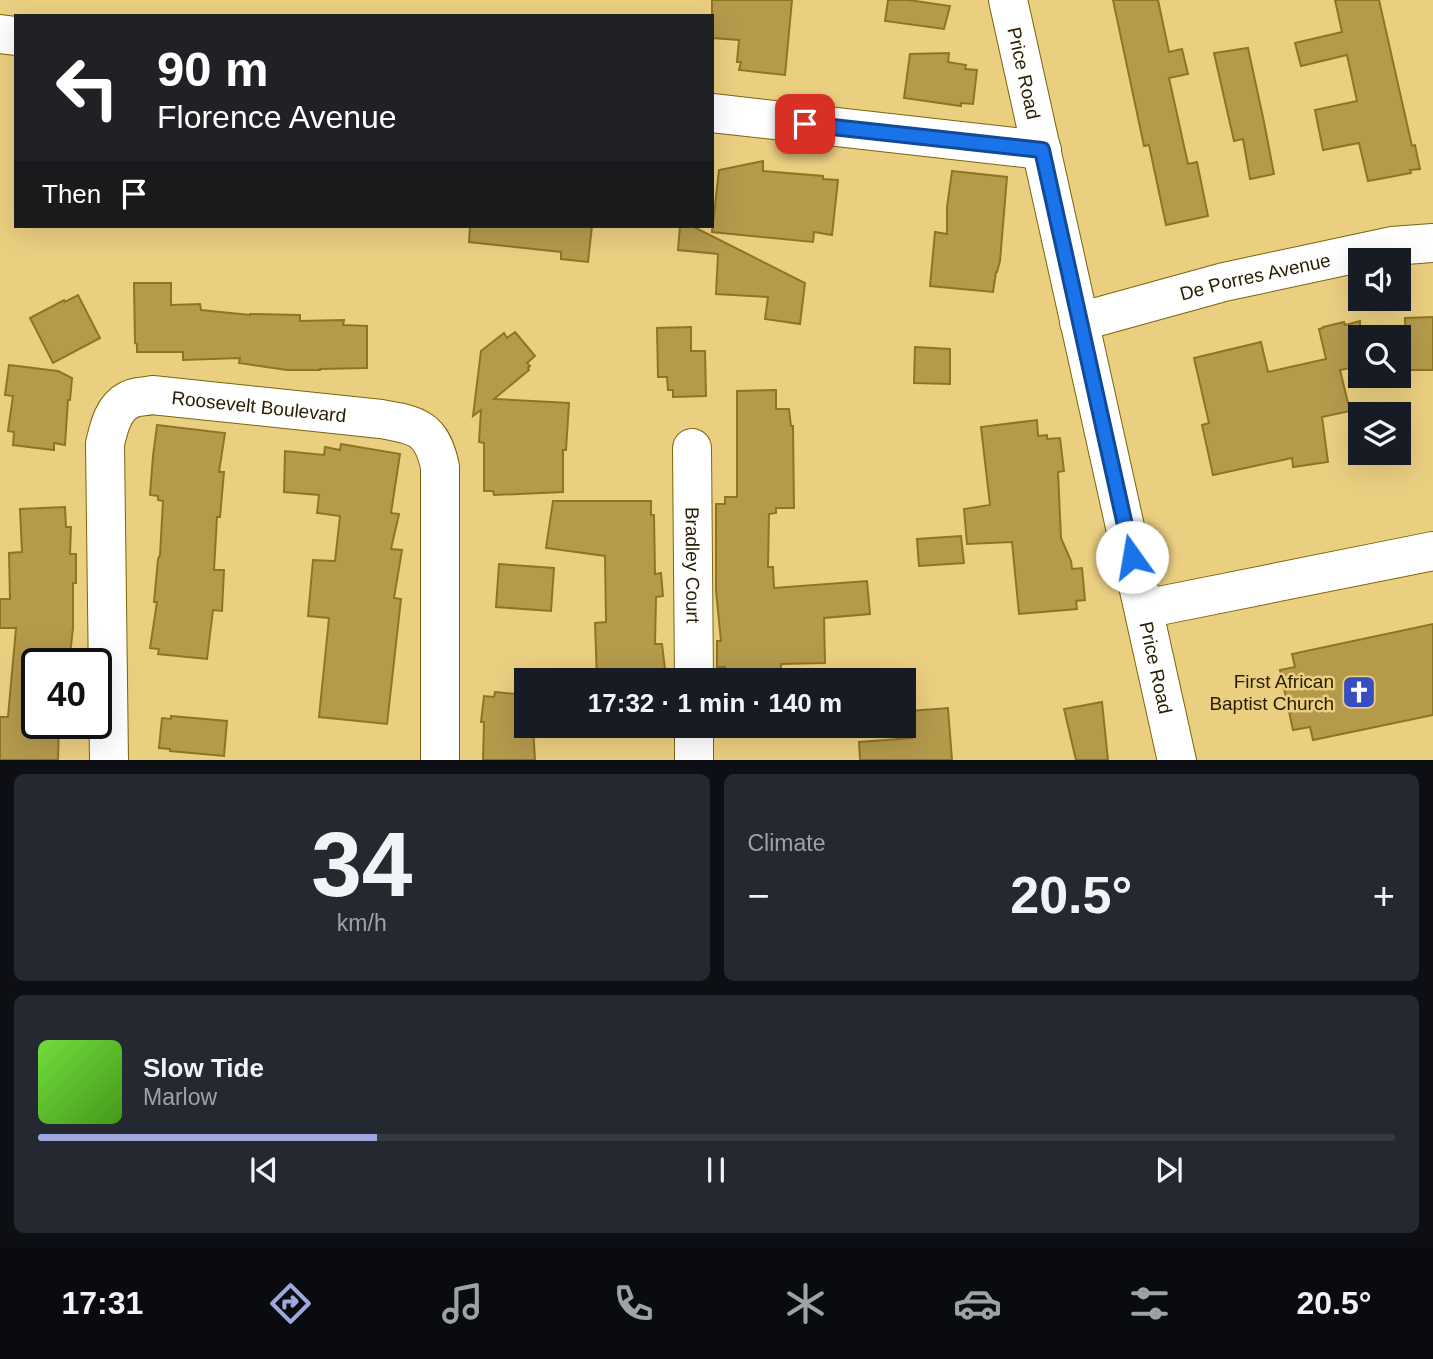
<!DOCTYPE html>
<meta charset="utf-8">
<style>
:root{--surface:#171b24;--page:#242831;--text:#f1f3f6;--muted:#9ea1a6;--line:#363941;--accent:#9ea8dd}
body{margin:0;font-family:Arial,sans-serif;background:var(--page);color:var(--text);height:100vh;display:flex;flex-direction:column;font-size:26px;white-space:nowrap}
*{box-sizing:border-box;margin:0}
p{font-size:23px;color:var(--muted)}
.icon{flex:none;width:38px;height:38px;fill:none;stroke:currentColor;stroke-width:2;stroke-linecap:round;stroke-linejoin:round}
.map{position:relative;height:760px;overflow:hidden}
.sheet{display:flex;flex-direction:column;gap:14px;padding:14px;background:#0d0f14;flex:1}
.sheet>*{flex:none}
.top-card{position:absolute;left:14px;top:14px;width:700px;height:214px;border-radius:0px;box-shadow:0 7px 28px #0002;background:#202124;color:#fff;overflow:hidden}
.fabs{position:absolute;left:1348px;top:248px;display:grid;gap:14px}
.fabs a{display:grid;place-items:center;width:63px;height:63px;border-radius:0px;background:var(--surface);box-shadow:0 7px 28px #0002;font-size:35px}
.speed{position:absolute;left:21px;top:648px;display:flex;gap:14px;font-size:35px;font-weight:700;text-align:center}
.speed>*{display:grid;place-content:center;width:91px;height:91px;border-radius:50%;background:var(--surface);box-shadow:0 7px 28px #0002;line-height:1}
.speed .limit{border:4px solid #111;border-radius:10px;background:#fff;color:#111}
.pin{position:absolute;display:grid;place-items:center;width:60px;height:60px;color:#fff;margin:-30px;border-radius:14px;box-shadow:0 4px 10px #0006}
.me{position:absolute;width:77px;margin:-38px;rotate:347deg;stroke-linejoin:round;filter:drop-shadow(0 0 5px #0008)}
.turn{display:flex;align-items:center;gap:24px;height:147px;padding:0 28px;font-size:32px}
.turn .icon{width:91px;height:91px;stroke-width:2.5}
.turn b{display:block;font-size:49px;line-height:60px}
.then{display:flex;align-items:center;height:66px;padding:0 28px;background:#0003;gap:14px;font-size:26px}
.big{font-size:52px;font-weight:700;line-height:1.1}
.sheet .widget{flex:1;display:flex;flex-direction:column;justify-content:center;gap:10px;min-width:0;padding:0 24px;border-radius:10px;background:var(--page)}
.sheet .dial{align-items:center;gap:0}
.dial b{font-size:91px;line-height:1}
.song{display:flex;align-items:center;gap:21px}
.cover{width:84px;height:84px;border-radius:10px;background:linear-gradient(135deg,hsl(100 70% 55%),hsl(100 70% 35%))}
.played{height:7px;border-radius:4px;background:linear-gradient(90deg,var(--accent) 25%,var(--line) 25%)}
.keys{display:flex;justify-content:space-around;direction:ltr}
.heat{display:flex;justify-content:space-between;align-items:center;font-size:38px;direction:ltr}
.sheet .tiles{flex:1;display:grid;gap:14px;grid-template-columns:1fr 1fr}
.widget:last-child{grid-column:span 2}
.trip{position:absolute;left:514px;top:668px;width:402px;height:70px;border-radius:0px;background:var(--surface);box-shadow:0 7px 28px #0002;font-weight:700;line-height:70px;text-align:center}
.dock{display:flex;height:112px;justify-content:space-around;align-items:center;background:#090b0e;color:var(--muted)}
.dock .icon{width:49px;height:49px}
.dock .selected{color:var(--accent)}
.dock b{font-size:32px;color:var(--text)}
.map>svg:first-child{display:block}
.building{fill:#b59a4c;stroke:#8f7423;stroke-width:2}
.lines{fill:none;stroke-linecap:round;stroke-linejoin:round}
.minor-casing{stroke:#7e6409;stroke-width:40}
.minor{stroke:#fff;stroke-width:38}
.route-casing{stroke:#114b97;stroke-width:18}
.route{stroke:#1a73e8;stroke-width:12}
.labels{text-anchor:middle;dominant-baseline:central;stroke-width:5;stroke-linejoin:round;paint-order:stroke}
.street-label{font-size:19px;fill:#281d00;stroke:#ebcf81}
.poi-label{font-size:19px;fill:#281d00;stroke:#ebcf81;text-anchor:end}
</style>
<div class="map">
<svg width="1433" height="761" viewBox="0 0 1433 761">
<rect width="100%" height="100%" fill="#ebcf81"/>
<!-- building -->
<g class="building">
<polygon points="712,0 792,0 785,75 739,70 741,62 737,62 739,40 712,38"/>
<polygon points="888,0 908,0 950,6 944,29 885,21"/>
<polygon points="1113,0 1158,0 1169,52 1182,49 1188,74 1169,78 1188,164 1197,162 1208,216 1166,225 1149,145 1144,146"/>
<polygon points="1335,0 1379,0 1412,146 1415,145 1420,169 1410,170 1411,173 1368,181 1359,143 1323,150 1315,110 1357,101 1347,55 1301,66 1295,43 1342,32"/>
<polygon points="1248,48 1264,122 1274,174 1250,179 1243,139 1234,141 1214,53"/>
<polygon points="949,53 948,62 966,65 965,69 977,70 973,104 961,103 961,106 904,98 910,54"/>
<polygon points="763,161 763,171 823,176 823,179 838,180 832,235 814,232 813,242 712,232 719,170"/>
<polygon points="952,171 1007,177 1000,261 997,272 996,272 993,292 930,286 935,232 947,234 947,207"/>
<polygon points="470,226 592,226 588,262 561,259 561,252 469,242"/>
<polygon points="680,226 692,226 805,283 800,324 765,319 768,297 716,294 718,254 678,250"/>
<polygon points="134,283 171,283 171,305 200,304 201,310 250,315 250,314 300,315 300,321 344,320 343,325 367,326 367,368 320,369 320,370 287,370 239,363 240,358 183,360 183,352 137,352 137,344 135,343"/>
<polygon points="78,295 100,338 53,363 30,318 64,300 65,302"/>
<polygon points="1433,317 1433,370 1406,370 1405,318"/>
<polygon points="1360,321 1360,366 1340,370 1350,411 1322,417 1328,462 1293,467 1292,458 1213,475 1202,425 1209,423 1194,358 1261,342 1268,372 1326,359 1319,329 1323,328 1323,327 1344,322 1345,325"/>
<polygon points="691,327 691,351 705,351 706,396 673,397 673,390 668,390 667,377 658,377 657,328"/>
<polygon points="515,332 535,356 527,363 530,366 528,368 529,370 494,399 569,403 566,450 563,450 563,492 494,495 493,491 484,491 484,443 479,442 481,410 473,416 481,351 504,333 507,338"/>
<polygon points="915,347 950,349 950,384 914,383"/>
<polygon points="9,365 58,371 72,378 70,400 68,400 65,445 54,443 54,450 13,445 14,432 8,431 13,396 5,395"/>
<polygon points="776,390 776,409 789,409 791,426 793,426 794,508 776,508 776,513 769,514 768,567 773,567 774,588 867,581 870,614 824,618 825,663 781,664 781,672 764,672 764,674 725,674 725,667 717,667 717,641 721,641 716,591 716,504 725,504 725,497 737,497 737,391"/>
<polygon points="1037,420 1038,436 1047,435 1047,439 1060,438 1064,471 1058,472 1061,538 1071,561 1072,569 1082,568 1085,600 1076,601 1077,609 1019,614 1012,542 967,544 964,509 990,505 981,427"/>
<polygon points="157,425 225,433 219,472 224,472 220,517 217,517 214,570 224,570 222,611 213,610 207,659 158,654 159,649 150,648 157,602 154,602 158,559 160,555 163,501 158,500 158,496 150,495 153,456"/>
<polygon points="341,444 400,454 391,513 399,514 391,549 402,550 394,598 401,599 387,724 319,717 329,618 308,616 313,560 335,561 340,516 317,513 319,495 284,492 285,451 324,455 325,447 340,450"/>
<polygon points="553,501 651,501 651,515 654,515 655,574 661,573 663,596 656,597 655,644 662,644 665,669 657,669 657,678 597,681 595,623 606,622 605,556 546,548"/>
<polygon points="65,507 66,527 71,527 70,554 76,554 76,583 73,583 73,628 69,663 37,663 37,723 59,723 58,760 0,760 0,717 8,717 16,628 0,628 0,599 10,599 9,553 22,552 20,509"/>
<polygon points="961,536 964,563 919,566 917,539"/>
<polygon points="499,564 554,568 551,611 496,607"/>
<polygon points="1433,624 1433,715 1313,740 1310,727 1293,730 1280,670 1295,667 1292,654"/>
<polygon points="495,692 527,695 527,726 533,726 535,760 483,760 484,722 481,722 484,696 494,697"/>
<polygon points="1102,702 1108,760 1076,760 1064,709"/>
<polygon points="948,708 952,760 860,760 859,742 912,738 910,711"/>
<polygon points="171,716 227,721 224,756 170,751 170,749 159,748 162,718 171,719"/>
</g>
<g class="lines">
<!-- minor casing -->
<g class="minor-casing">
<g id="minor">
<path id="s1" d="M1008 0 1177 761"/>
<polyline points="0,34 16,36"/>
<polyline points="712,113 1042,150"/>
<path id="s2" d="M1079 322 1224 282 1392 246 1433 243"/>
<path id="s3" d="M692 448 694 681"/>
<polyline points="1144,609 1433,551"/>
<polyline points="694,726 694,761"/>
<path id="s4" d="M109 761 105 444C109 427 113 408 129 400 135 396 145 397 152 395L381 419C417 425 432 428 440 467V761"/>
</g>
</g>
<!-- minor -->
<use href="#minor" class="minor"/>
</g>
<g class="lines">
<!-- route casing -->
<g class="route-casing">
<polyline id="route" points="805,124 1042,150 1132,557"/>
</g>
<!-- route -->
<use href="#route" class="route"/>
</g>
<!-- icons -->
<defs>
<g id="church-square" transform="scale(1.75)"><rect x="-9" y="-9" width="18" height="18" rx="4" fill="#384dbf" stroke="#ebcf81"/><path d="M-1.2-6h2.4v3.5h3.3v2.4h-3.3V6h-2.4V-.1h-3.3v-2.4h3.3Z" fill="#fff"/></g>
</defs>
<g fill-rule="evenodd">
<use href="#church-square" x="1359" y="692"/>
</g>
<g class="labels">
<!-- street labels -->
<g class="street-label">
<text stroke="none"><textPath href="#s1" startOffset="75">Price Road</textPath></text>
<text stroke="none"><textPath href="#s2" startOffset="182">De Porres Avenue</textPath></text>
<text stroke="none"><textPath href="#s4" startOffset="500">Roosevelt Boulevard</textPath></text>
<text stroke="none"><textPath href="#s3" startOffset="117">Bradley Court</textPath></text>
<text stroke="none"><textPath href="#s1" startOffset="684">Price Road</textPath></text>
</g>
<!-- poi labels -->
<g class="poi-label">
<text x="1334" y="681">First African<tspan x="1334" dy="22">Baptist Church</tspan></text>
</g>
</g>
</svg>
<div class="fabs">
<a><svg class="icon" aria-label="sound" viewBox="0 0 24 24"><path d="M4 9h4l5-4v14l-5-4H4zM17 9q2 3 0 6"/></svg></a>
<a><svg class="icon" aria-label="search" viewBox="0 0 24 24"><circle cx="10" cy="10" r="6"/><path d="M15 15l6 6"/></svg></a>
<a><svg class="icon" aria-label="layers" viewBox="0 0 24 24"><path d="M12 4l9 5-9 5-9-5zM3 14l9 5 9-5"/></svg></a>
</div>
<div class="speed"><div class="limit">40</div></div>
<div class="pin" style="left:805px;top:124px;background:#d93025"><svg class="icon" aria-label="arrive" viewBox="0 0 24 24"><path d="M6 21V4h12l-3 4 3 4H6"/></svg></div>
<svg class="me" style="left:1132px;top:557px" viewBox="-20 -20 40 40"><circle r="19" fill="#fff"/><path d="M0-13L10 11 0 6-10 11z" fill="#1a73e8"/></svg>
<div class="trip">17:32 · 1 min · 140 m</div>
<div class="top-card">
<div class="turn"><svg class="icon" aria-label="left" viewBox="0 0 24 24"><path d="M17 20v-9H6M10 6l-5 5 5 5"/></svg><div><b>90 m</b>Florence Avenue</div></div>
<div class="then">Then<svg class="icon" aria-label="arrive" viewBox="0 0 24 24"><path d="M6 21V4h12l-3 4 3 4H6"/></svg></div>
</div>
</div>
<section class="sheet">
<div class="tiles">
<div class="widget dial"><b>34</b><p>km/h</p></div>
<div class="widget"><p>Climate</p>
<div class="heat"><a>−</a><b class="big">20.5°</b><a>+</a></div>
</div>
<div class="widget">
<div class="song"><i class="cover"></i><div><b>Slow Tide</b><p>Marlow</p></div></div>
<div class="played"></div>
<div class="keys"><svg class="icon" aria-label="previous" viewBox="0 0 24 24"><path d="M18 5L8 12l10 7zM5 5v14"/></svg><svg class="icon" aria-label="pause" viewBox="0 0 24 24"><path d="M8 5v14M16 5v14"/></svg><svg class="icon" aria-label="next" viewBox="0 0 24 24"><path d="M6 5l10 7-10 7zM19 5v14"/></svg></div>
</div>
</div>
</section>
<nav class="dock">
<b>17:31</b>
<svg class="icon selected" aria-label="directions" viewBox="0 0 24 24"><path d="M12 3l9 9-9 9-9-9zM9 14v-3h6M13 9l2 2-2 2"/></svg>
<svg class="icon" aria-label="music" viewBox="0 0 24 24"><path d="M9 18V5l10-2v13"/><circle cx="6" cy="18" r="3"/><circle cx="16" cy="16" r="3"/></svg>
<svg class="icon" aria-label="phone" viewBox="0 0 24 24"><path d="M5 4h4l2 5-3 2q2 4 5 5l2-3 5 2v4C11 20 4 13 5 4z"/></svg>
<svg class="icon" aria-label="climate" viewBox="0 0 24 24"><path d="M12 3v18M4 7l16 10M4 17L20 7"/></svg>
<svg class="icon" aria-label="car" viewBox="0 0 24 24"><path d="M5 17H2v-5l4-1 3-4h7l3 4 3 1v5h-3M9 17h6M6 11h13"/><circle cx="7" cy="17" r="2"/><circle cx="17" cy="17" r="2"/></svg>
<svg class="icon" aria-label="filters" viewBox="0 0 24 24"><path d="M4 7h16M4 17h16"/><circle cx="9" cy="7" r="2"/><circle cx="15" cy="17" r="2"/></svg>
<b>20.5°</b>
</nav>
